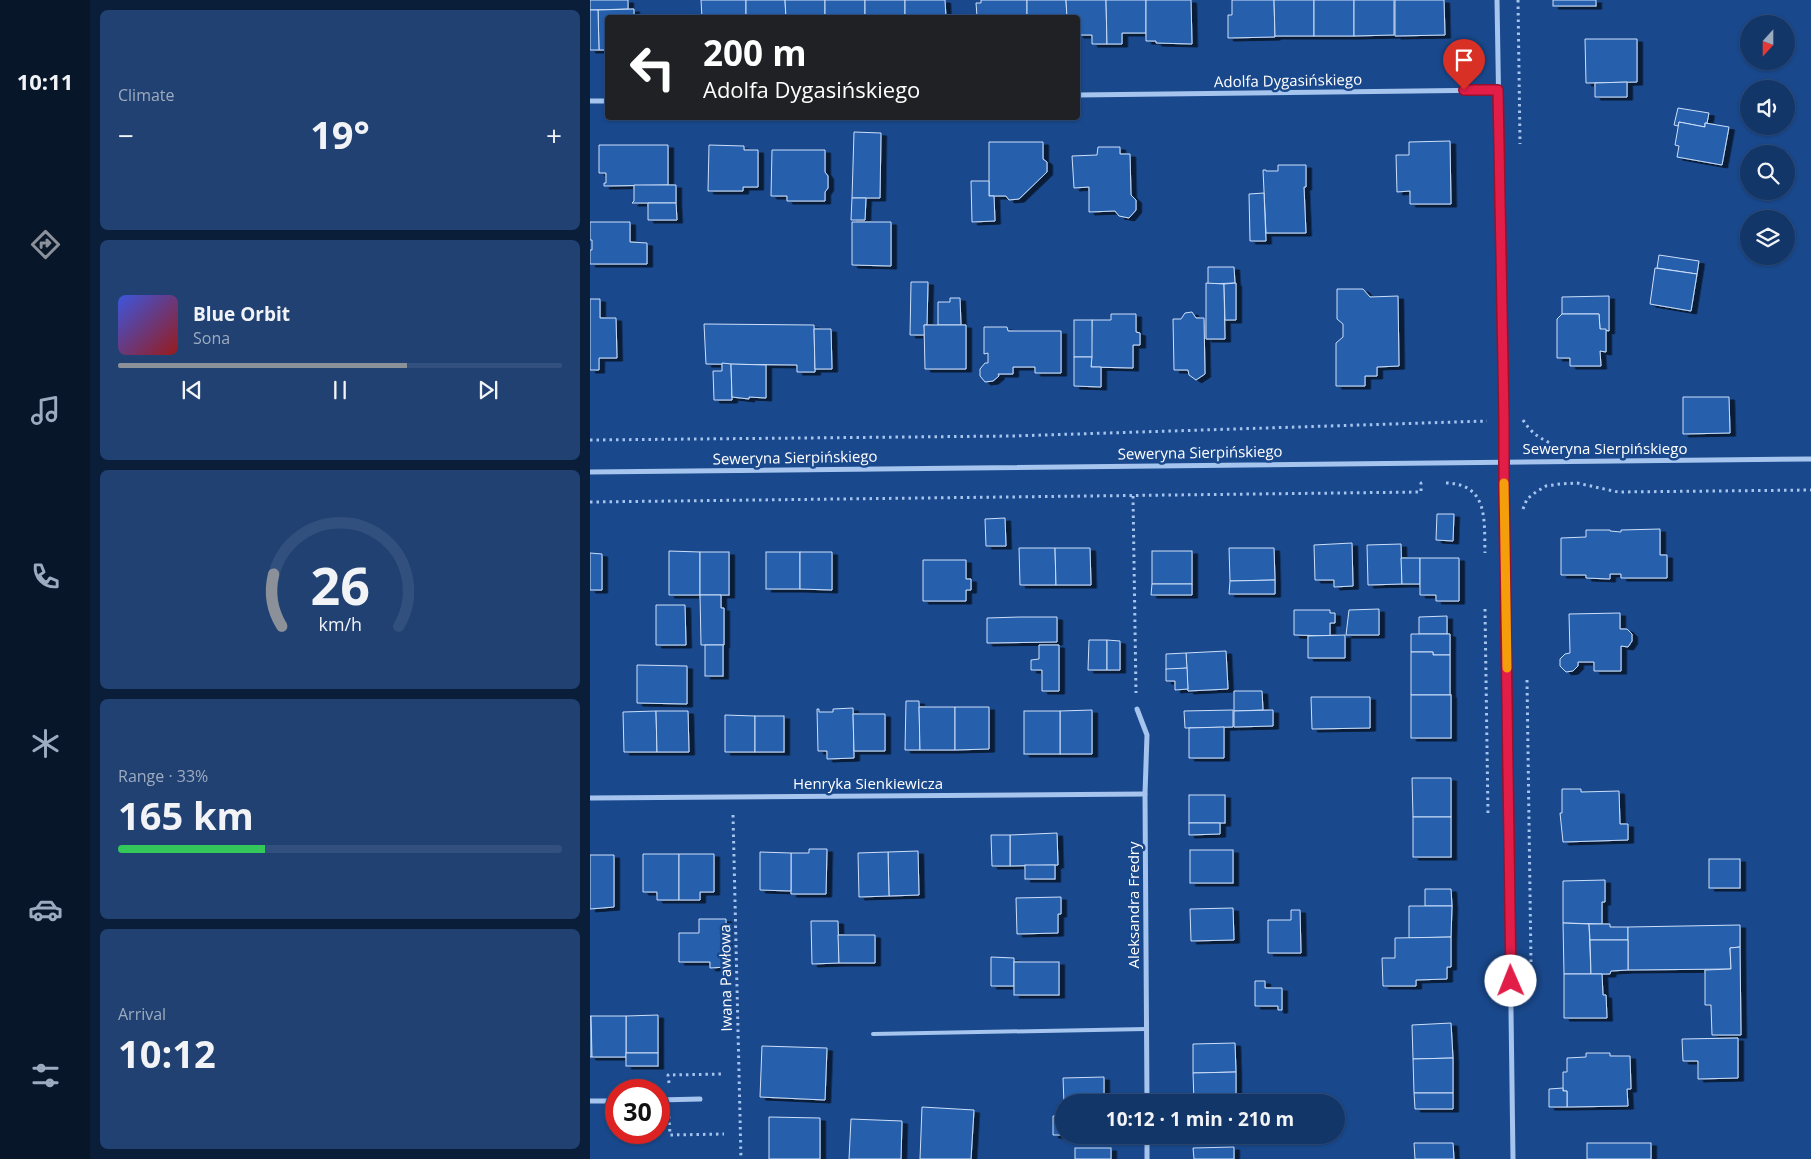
<!DOCTYPE html>
<meta charset="utf-8">
<style>
:root{--surface:#133669;--page:#204171;--text:#f1f3f6;--muted:#9dabc0;--line:#32507d;--accent:#8c9099}
body{margin:0;font-family:"Open Sans",sans-serif;background:var(--page);color:var(--text);height:100vh;display:flex;flex-direction:column;font-size:19px;white-space:nowrap}
*{box-sizing:border-box;margin:0}
p{font-size:16px;color:var(--muted)}
.icon{flex:none;width:28px;height:28px;fill:none;stroke:currentColor;stroke-width:2;stroke-linecap:round;stroke-linejoin:round}
.map{position:relative;flex:1;overflow:hidden}
.details{display:flex;flex-direction:column;gap:10px;padding:10px;background:#0a1e3a;width:500px}
.details>*{flex:none}
.banner{position:absolute;left:15px;top:15px;width:475px;height:105px;border-radius:5px;box-shadow:0 1px 4px #0004,0 0 0 1px var(--line);background:#202124;color:#fff;overflow:hidden}
.needle{width:32px;rotate:201deg}
.controls{position:absolute;left:1150px;top:15px;display:grid;gap:10px}
.controls a{display:grid;place-items:center;width:55px;height:55px;border-radius:50%;background:var(--surface);box-shadow:0 1px 4px #0004,0 0 0 1px var(--line);font-size:25px}
.speed{position:absolute;left:15px;top:1079px;display:flex;gap:10px;font-size:25px;font-weight:700;text-align:center}
.speed>*{display:grid;place-content:center;width:65px;height:65px;border-radius:50%;background:var(--surface);box-shadow:0 1px 4px #0004,0 0 0 1px var(--line);line-height:1}
.speed .limit{border:8px solid #d22;background:#fff;color:#111}
.pin{position:absolute;display:grid;place-items:center;width:42px;height:42px;color:#fff;margin:-51px -21px;border-radius:50% 50% 50% 0;rotate:-45deg;box-shadow:0 0 5px #0007}
.pin .icon{rotate:45deg}
.me{position:absolute;width:55px;margin:-28px;rotate:359deg;stroke-linejoin:round;filter:drop-shadow(0 0 4px #0008)}
.turn{display:flex;align-items:center;gap:18px;height:105px;padding:0 15px;font-size:22px}
.turn .icon{width:65px;height:65px;stroke-width:2.5}
.turn b{display:block;font-size:35px;line-height:42px}
.big{font-size:38px;font-weight:700;line-height:1.1}
.details .widget{flex:1;display:flex;flex-direction:column;justify-content:center;gap:8px;min-width:0;padding:0 18px;border-radius:8px;background:var(--page)}
.details .dial{align-items:center;gap:0}
.dial svg{height:130px;overflow:visible;fill:none;stroke:var(--line);stroke-width:7;stroke-linecap:round;text-anchor:middle}
.dial text{fill:var(--text);stroke:none}
.song{display:flex;align-items:center;gap:15px}
.cover{width:60px;height:60px;border-radius:8px;background:linear-gradient(135deg,hsl(230 70% 55%),hsl(0 70% 35%))}
.played{height:5px;border-radius:2px;background:linear-gradient(90deg,var(--accent) 65%,var(--line) 65%)}
.keys{display:flex;justify-content:space-around;direction:ltr}
.heat{display:flex;justify-content:space-between;align-items:center;font-size:28px;direction:ltr}
.charge{height:8px;border-radius:4px;background:linear-gradient(90deg,#34c759 33%,var(--line) 0)}
.trip{position:absolute;left:465px;top:1094px;width:290px;height:50px;border-radius:25px;background:var(--surface);box-shadow:0 1px 4px #0004,0 0 0 1px var(--line);font-weight:700;line-height:50px;text-align:center}
main{display:flex;flex:1;min-height:0}
.menu{display:flex;flex-direction:column;width:90px;justify-content:space-around;align-items:center;background:#08162a;color:var(--muted)}
.menu .icon{width:35px;height:35px}
.menu .current{color:var(--accent)}
.menu b{font-size:22px;color:var(--text)}
.map>svg:first-child{display:block}
.building{fill:#285fab;stroke:#cbdffa;filter:url(#shadow)}
.lines{fill:none;stroke-linecap:round;stroke-linejoin:round}
.path{stroke:#a5c4ee;stroke-width:3;stroke-dasharray:2.5 4;stroke-linecap:butt}
.lane{stroke:#a5c4ee;stroke-width:4}
.street{stroke:#a5c4ee;stroke-width:5}
.route-casing{stroke:#92132f;stroke-width:12}
.route{stroke:#e11d48;stroke-width:9}
.slow{stroke:#f59e0b;stroke-width:9}
.labels{text-anchor:middle;dominant-baseline:central;stroke-width:5;stroke-linejoin:round;paint-order:stroke}
.street-label{font-size:15px;fill:#fff;stroke:#19488c}
</style>
<main>
<nav class="menu">
<b>10:11</b>
<svg class="icon current" aria-label="directions" viewBox="0 0 24 24"><path d="M12 3l9 9-9 9-9-9zM9 14v-3h6M13 9l2 2-2 2"/></svg>
<svg class="icon" aria-label="music" viewBox="0 0 24 24"><path d="M9 18V5l10-2v13"/><circle cx="6" cy="18" r="3"/><circle cx="16" cy="16" r="3"/></svg>
<svg class="icon" aria-label="phone" viewBox="0 0 24 24"><path d="M5 4h4l2 5-3 2q2 4 5 5l2-3 5 2v4C11 20 4 13 5 4z"/></svg>
<svg class="icon" aria-label="climate" viewBox="0 0 24 24"><path d="M12 3v18M4 7l16 10M4 17L20 7"/></svg>
<svg class="icon" aria-label="car" viewBox="0 0 24 24"><path d="M5 17H2v-5l4-1 3-4h7l3 4 3 1v5h-3M9 17h6M6 11h13"/><circle cx="7" cy="17" r="2"/><circle cx="17" cy="17" r="2"/></svg>
<svg class="icon" aria-label="filters" viewBox="0 0 24 24"><path d="M4 7h16M4 17h16"/><circle cx="9" cy="7" r="2"/><circle cx="15" cy="17" r="2"/></svg>
</nav>
<section class="details">
<div class="widget"><p>Climate</p>
<div class="heat"><a>−</a><b class="big">19°</b><a>+</a></div>
</div>
<div class="widget">
<div class="song"><i class="cover"></i><div><b>Blue Orbit</b><p>Sona</p></div></div>
<div class="played"></div>
<div class="keys"><svg class="icon" aria-label="previous" viewBox="0 0 24 24"><path d="M18 5L8 12l10 7zM5 5v14"/></svg><svg class="icon" aria-label="pause" viewBox="0 0 24 24"><path d="M8 5v14M16 5v14"/></svg><svg class="icon" aria-label="next" viewBox="0 0 24 24"><path d="M6 5l10 7-10 7zM19 5v14"/></svg></div>
</div>
<div class="widget dial"><svg viewBox="0 0 100 80">
<path d="M14 69A42 42 0 1 1 86 69"/>
<path d="M14 69A42 42 0 0 1 9 37" stroke="#8c9099"/>
<text x="50" y="56" font-size="32" font-weight="700">26</text>
<text x="50" y="72" font-size="11">km/h</text>
</svg></div>
<div class="widget"><p>Range · 33%</p><b class="big">165 km</b><div class="charge"></div></div>
<div class="widget"><p>Arrival</p><b class="big">10:12</b></div>
</section>
<div class="map">
<svg width="1221" height="1159" viewBox="0 0 1221 1159">
<defs>
<filter id="shadow"><feDropShadow dx="5.5" dy="3" stdDeviation="0" flood-color="#0009"/></filter>
</defs>
<rect width="100%" height="100%" fill="#19488c"/>
<!-- building -->
<g class="building">
<polygon points="0,0 38,0 38,9 0,10"/>
<polygon points="111,0 156,0 156,18 112,18"/>
<polygon points="156,0 195,0 196,18 156,18"/>
<polygon points="195,0 235,0 235,18 196,18"/>
<rect x="235" y="0" width="40" height="18"/>
<rect x="275" y="0" width="40" height="18"/>
<polygon points="315,0 355,0 356,18 315,18"/>
<polygon points="391,0 437,0 437,18 391,18 387,16 386,3 391,3"/>
<polygon points="437,0 476,0 477,18 437,18"/>
<polygon points="476,0 516,0 517,44 502,44 502,35 488,35 488,18 477,18"/>
<polygon points="516,0 556,0 556,33 532,33 532,44 517,44"/>
<polygon points="556,0 601,0 602,44 566,43 566,41 556,41"/>
<polygon points="642,0 684,0 685,37 638,38 638,15 642,15"/>
<polygon points="684,0 724,0 724,36 685,36"/>
<rect x="724" y="0" width="40" height="36"/>
<polygon points="764,0 804,0 804,35 764,36"/>
<polygon points="805,0 854,0 855,35 805,36"/>
<rect x="963" y="0" width="43" height="6"/>
<polygon points="44,9 44,18 18,18 18,50 9,50 8,10"/>
<polygon points="0,10 8,10 9,50 0,50"/>
<polygon points="995,39 1047,39 1047,82 996,83"/>
<polygon points="1037,82 1037,97 1005,97 1005,83"/>
<polygon points="1088,108 1119,113 1117,123 1115,123 1115,127 1089,122 1088,126 1084,125"/>
<polygon points="1089,122 1115,127 1115,123 1139,127 1132,165 1087,157 1089,146 1085,145"/>
<polygon points="264,132 291,133 290,198 262,198"/>
<polygon points="860,141 861,204 820,204 820,191 807,192 806,155 819,155 819,142"/>
<polygon points="399,142 453,142 453,159 457,162 457,172 429,199 419,200 416,196 399,196"/>
<polygon points="9,145 78,145 78,185 14,186 14,183 16,183 16,173 9,173"/>
<polygon points="119,145 154,146 154,150 168,150 168,187 153,187 153,191 118,191"/>
<polygon points="508,147 530,147 530,154 540,154 541,195 546,200 546,210 539,218 529,216 525,211 499,212 499,187 484,188 482,156 507,155"/>
<polygon points="182,150 235,150 235,172 238,176 238,188 235,192 235,201 197,201 197,196 181,196"/>
<polygon points="688,165 716,165 716,187 714,187 716,233 676,233 673,170 676,170 676,171 688,171"/>
<polygon points="381,181 399,181 399,196 404,196 405,221 382,222"/>
<polygon points="44,185 86,185 86,203 42,203 44,201"/>
<polygon points="674,193 676,241 660,241 659,194"/>
<polygon points="262,198 276,198 275,220 261,220"/>
<polygon points="58,203 86,203 87,220 58,220"/>
<polygon points="0,222 40,222 40,242 57,243 57,264 0,264 0,250 2,250 2,240 0,240"/>
<polygon points="262,222 301,222 301,266 262,265"/>
<polygon points="1069,255 1109,261 1107,274 1067,268"/>
<polygon points="618,267 644,267 645,283 618,284"/>
<polygon points="1065,268 1107,274 1101,311 1060,304"/>
<polygon points="321,282 338,282 337,325 334,325 335,335 320,335"/>
<polygon points="616,283 634,284 635,339 616,339"/>
<polygon points="646,283 646,320 635,320 634,284"/>
<polygon points="747,289 773,289 780,297 808,296 809,366 787,367 787,376 775,376 775,386 746,386 746,343 753,337 753,324 747,319"/>
<polygon points="1019,296 1019,331 1010,329 1009,314 972,314 972,297"/>
<polygon points="360,298 370,298 371,325 348,325 348,302 360,302"/>
<polygon points="0,299 10,299 10,318 26,318 27,358 9,358 9,370 0,370"/>
<polygon points="602,312 606,318 614,318 615,374 606,380 599,375 598,370 584,370 583,319 591,319 595,313"/>
<polygon points="521,314 546,314 546,332 550,333 550,345 543,345 543,368 501,367 502,320 521,320"/>
<polygon points="972,314 1009,314 1010,329 1016,329 1016,352 1010,351 1011,366 980,366 980,358 967,358 967,319"/>
<rect x="484" y="320" width="18" height="37"/>
<polygon points="114,324 224,325 225,372 207,372 207,365 116,364"/>
<polygon points="334,325 376,325 376,369 335,369"/>
<polygon points="394,327 417,327 418,331 471,331 471,373 445,373 445,367 423,367 423,374 408,374 409,376 403,381 395,382 390,376 390,369 395,363 398,363 398,353 394,354"/>
<polygon points="224,329 241,329 242,369 225,369"/>
<polygon points="484,357 502,357 501,367 511,367 511,387 484,386"/>
<polygon points="132,363 141,364 142,400 124,400 123,371 132,371"/>
<polygon points="141,364 176,365 176,398 159,397 159,399 142,397"/>
<polygon points="1093,397 1139,397 1140,433 1093,434"/>
<polygon points="847,514 864,514 863,541 846,540"/>
<polygon points="415,518 416,546 396,546 395,519"/>
<polygon points="1070,529 1070,555 1077,555 1077,578 1031,578 1031,574 1020,574 1020,579 996,578 996,575 971,575 971,538 996,537 996,530 1020,530 1020,531 1031,532 1031,530"/>
<polygon points="762,543 763,586 744,587 744,580 725,580 724,545"/>
<polygon points="811,544 812,584 778,585 777,545"/>
<polygon points="429,548 465,548 466,585 430,585"/>
<polygon points="465,548 500,548 501,585 466,585"/>
<polygon points="639,548 684,548 685,580 640,581"/>
<polygon points="79,551 110,552 110,595 79,595"/>
<rect x="562" y="551" width="40" height="33"/>
<rect x="110" y="552" width="29" height="43"/>
<rect x="176" y="552" width="34" height="37"/>
<polygon points="210,552 242,552 242,590 210,589"/>
<polygon points="0,553 12,554 12,590 0,590"/>
<polygon points="811,558 830,558 830,584 812,584"/>
<polygon points="830,558 869,558 869,601 846,601 846,595 830,595"/>
<polygon points="333,560 376,560 376,579 381,579 381,590 376,590 376,601 333,601"/>
<polygon points="685,580 685,594 639,594 640,581"/>
<polygon points="562,584 602,584 602,595 561,595"/>
<polygon points="110,595 131,595 131,608 134,608 134,645 111,645"/>
<polygon points="66,605 95,605 96,645 66,645"/>
<polygon points="789,609 789,635 756,635 759,610"/>
<polygon points="704,610 740,610 740,613 745,613 745,623 740,623 740,636 704,635"/>
<polygon points="1030,613 1030,629 1037,629 1042,634 1042,641 1038,647 1031,646 1031,671 1004,671 1004,662 988,662 988,666 983,671 976,672 970,666 970,659 975,654 980,653 979,614"/>
<polygon points="857,616 857,634 829,634 829,617"/>
<polygon points="430,617 467,617 467,642 397,643 397,618"/>
<polygon points="821,634 860,634 860,655 843,655 843,652 821,652"/>
<polygon points="755,635 755,658 718,658 718,636"/>
<polygon points="499,640 517,640 517,670 498,670"/>
<polygon points="517,640 530,641 530,670 517,670"/>
<rect x="115" y="645" width="18" height="31"/>
<polygon points="449,645 469,645 469,691 452,691 452,670 441,670 441,660 449,659"/>
<polygon points="636,651 638,689 598,691 596,653"/>
<polygon points="821,652 843,652 843,655 860,655 860,695 821,695"/>
<polygon points="596,653 597,668 576,670 576,654"/>
<polygon points="47,665 97,666 97,704 47,703"/>
<polygon points="597,668 598,689 585,690 585,681 576,681 576,669"/>
<polygon points="644,691 672,691 673,710 644,711"/>
<rect x="821" y="695" width="40" height="43"/>
<polygon points="721,697 780,697 780,728 722,729"/>
<polygon points="316,701 329,701 330,750 315,750"/>
<polygon points="329,707 365,707 365,750 330,750"/>
<polygon points="365,707 399,707 399,749 365,750"/>
<polygon points="263,708 264,758 237,759 237,751 228,751 227,709 229,709 229,712 243,712 243,709"/>
<polygon points="502,710 502,754 470,754 470,711"/>
<polygon points="643,710 643,727 595,728 594,711"/>
<polygon points="683,710 683,726 644,727 644,711"/>
<polygon points="66,711 67,752 34,752 33,712"/>
<polygon points="66,711 98,711 99,752 67,752"/>
<rect x="434" y="711" width="36" height="43"/>
<polygon points="263,714 295,714 295,751 264,751"/>
<polygon points="135,715 165,716 165,752 135,752"/>
<rect x="165" y="716" width="29" height="36"/>
<polygon points="634,727 634,758 599,758 599,728"/>
<polygon points="822,778 861,778 861,817 823,817"/>
<polygon points="972,789 991,789 991,792 1029,791 1030,824 1038,824 1038,840 973,842 970,813 972,813"/>
<rect x="599" y="795" width="36" height="28"/>
<rect x="823" y="817" width="38" height="40"/>
<polygon points="599,823 630,823 630,834 599,835"/>
<polygon points="467,833 468,865 420,866 420,835"/>
<polygon points="401,835 420,835 420,866 402,866"/>
<polygon points="219,849 237,849 236,894 201,894 201,853 219,853"/>
<rect x="600" y="850" width="43" height="33"/>
<polygon points="328,851 329,895 299,896 298,852"/>
<polygon points="170,852 201,853 201,891 170,890"/>
<polygon points="298,852 299,896 269,897 268,853"/>
<polygon points="53,854 89,854 89,900 67,900 67,892 53,892"/>
<polygon points="89,854 124,854 124,892 110,892 110,900 89,900"/>
<polygon points="0,855 24,855 24,907 0,909"/>
<rect x="1119" y="859" width="31" height="29"/>
<rect x="435" y="865" width="30" height="14"/>
<polygon points="1015,880 1015,902 1012,902 1012,924 973,923 973,881"/>
<polygon points="835,889 861,889 862,906 835,906"/>
<polygon points="471,897 471,914 468,914 468,933 427,934 426,898"/>
<polygon points="819,906 862,906 861,937 819,938"/>
<polygon points="643,908 644,940 601,941 600,909"/>
<polygon points="701,910 710,910 711,953 678,953 678,920 701,920"/>
<polygon points="109,919 136,919 137,967 120,968 120,962 89,962 89,933 109,933"/>
<polygon points="221,921 248,921 249,963 222,964"/>
<polygon points="973,923 999,924 1001,974 974,974"/>
<polygon points="999,924 1020,924 1020,927 1038,927 1038,940 1000,940"/>
<polygon points="1150,925 1150,947 1140,948 1141,969 1038,970 1038,927"/>
<polygon points="248,935 285,935 285,963 249,963"/>
<polygon points="861,937 861,967 857,967 857,979 826,980 826,986 793,986 792,958 805,958 805,938"/>
<polygon points="1000,940 1038,940 1038,970 1021,971 1020,974 1001,974"/>
<polygon points="1150,947 1151,1035 1122,1035 1121,1005 1115,1005 1115,970 1141,969 1140,948"/>
<polygon points="401,957 424,958 424,986 401,986"/>
<rect x="424" y="962" width="45" height="33"/>
<polygon points="974,974 1012,974 1013,995 1016,995 1017,1018 974,1018"/>
<polygon points="665,981 675,981 675,988 692,988 692,1010 688,1010 688,1006 665,1006"/>
<polygon points="68,1015 68,1053 36,1053 36,1016"/>
<polygon points="0,1016 1,1016 2,1057 0,1057"/>
<polygon points="1,1016 36,1016 36,1057 2,1057"/>
<polygon points="861,1023 863,1058 823,1059 822,1025"/>
<polygon points="1148,1038 1148,1078 1108,1079 1108,1061 1093,1061 1092,1039"/>
<polygon points="645,1043 646,1072 603,1073 603,1044"/>
<polygon points="172,1046 237,1048 235,1100 170,1097"/>
<rect x="36" y="1053" width="32" height="13"/>
<polygon points="996,1053 1020,1053 1020,1056 1040,1056 1041,1089 1037,1089 1038,1106 977,1107 977,1091 973,1091 973,1072 977,1072 977,1058 996,1057"/>
<polygon points="863,1058 863,1093 824,1093 823,1059"/>
<polygon points="646,1072 646,1102 604,1102 603,1073"/>
<polygon points="514,1077 514,1102 474,1104 473,1078"/>
<polygon points="973,1088 973,1091 977,1091 977,1107 959,1107 959,1089"/>
<polygon points="824,1093 863,1093 863,1109 825,1109"/>
<polygon points="332,1107 384,1110 381,1159 330,1159"/>
<polygon points="463,1116 474,1116 474,1135 495,1135 463,1135"/>
<polygon points="179,1117 230,1118 230,1159 179,1159"/>
<polygon points="261,1119 312,1121 311,1159 259,1159"/>
<polygon points="824,1143 863,1143 864,1159 825,1159"/>
<rect x="997" y="1143" width="64" height="16"/>
<polygon points="644,1147 644,1159 604,1159 603,1148"/>
<rect x="485" y="1148" width="36" height="11"/>
</g>
<g class="lines">
<!-- path -->
<g class="path">
<polyline points="928,0 930,144"/>
<path d="M933 420C940 431 947 437 960 443"/>
<polyline points="0,440 423,436 897,421"/>
<path d="M856 483C899 484 894 521 895 553"/>
<polyline points="543,496 546,693"/>
<polyline points="0,502 831,492 831,483 835,483"/>
<polyline points="933,509 937,499 946,492 956,486 970,484 987,483 1028,492 1221,490"/>
<polyline points="895,609 898,816"/>
<polyline points="937,680 941,964"/>
<polyline points="143,815 151,1159"/>
<polyline points="79,1083 78,1075 134,1074"/>
<polyline points="38,1090 54,1089"/>
<polyline points="79,1116 80,1135 134,1134"/>
</g>
<!-- lane -->
<polyline class="lane" points="283,1034 556,1029"/>
<!-- street -->
<g class="street">
<polyline points="907,0 914,420 914,492 923,1159"/>
<polyline points="488,95 908,90"/>
<polyline points="0,101 18,101"/>
<polyline points="0,472 1221,459"/>
<polyline points="547,709 557,735 555,794 557,1102"/>
<polyline points="0,798 555,794"/>
<polyline points="69,1100 110,1099"/>
<polyline points="0,1101 26,1101"/>
<polyline points="557,1135 557,1159"/>
</g>
</g>
<g class="lines">
<!-- route casing -->
<g class="route-casing">
<polyline id="route" points="874,90 908,90 914,420 914,492 921,981"/>
</g>
<!-- route -->
<use href="#route" class="route"/>
<!-- slow -->
<polyline class="slow" points="914,483 917,668"/>
</g>
<g class="labels">
<!-- street labels -->
<g class="street-label">
<text transform="translate(698 80) rotate(-1)">Adolfa Dygasińskiego</text>
<text x="1015" y="448">Seweryna Sierpińskiego</text>
<text transform="translate(610 452) rotate(-1)">Seweryna Sierpińskiego</text>
<text transform="translate(205 457) rotate(-1)">Seweryna Sierpińskiego</text>
<text x="278" y="783">Henryka Sienkiewicza</text>
<text transform="translate(543 905) rotate(-90)">Aleksandra Fredry</text>
<text transform="translate(135 978) rotate(-91)">Iwana Pawłowa</text>
</g>
</g>
</svg>
<div class="controls">
<a><svg class="needle" viewBox="-14 -14 28 28"><path d="M0-13l5 13h-10z" fill="#e53935"/><path d="M0 13l5-13h-10z" fill="#9dabc0"/></svg></a>
<a><svg class="icon" aria-label="sound" viewBox="0 0 24 24"><path d="M4 9h4l5-4v14l-5-4H4zM17 9q2 3 0 6"/></svg></a>
<a><svg class="icon" aria-label="search" viewBox="0 0 24 24"><circle cx="10" cy="10" r="6"/><path d="M15 15l6 6"/></svg></a>
<a><svg class="icon" aria-label="layers" viewBox="0 0 24 24"><path d="M12 4l9 5-9 5-9-5zM3 14l9 5 9-5"/></svg></a>
</div>
<div class="speed"><div class="limit">30</div></div>
<div class="pin" style="left:874px;top:90px;background:#d93025"><svg class="icon" aria-label="arrive" viewBox="0 0 24 24"><path d="M6 21V4h12l-3 4 3 4H6"/></svg></div>
<svg class="me" style="left:921px;top:981px" viewBox="-20 -20 40 40"><circle r="19" fill="#fff"/><path d="M0-13L10 11 0 6-10 11z" fill="#e11d48"/></svg>
<div class="trip">10:12 · 1 min · 210 m</div>
<div class="banner">
<div class="turn"><svg class="icon" aria-label="left" viewBox="0 0 24 24"><path d="M17 20v-9H6M10 6l-5 5 5 5"/></svg><div><b>200 m</b>Adolfa Dygasińskiego</div></div>
</div>
</div>
</main>
